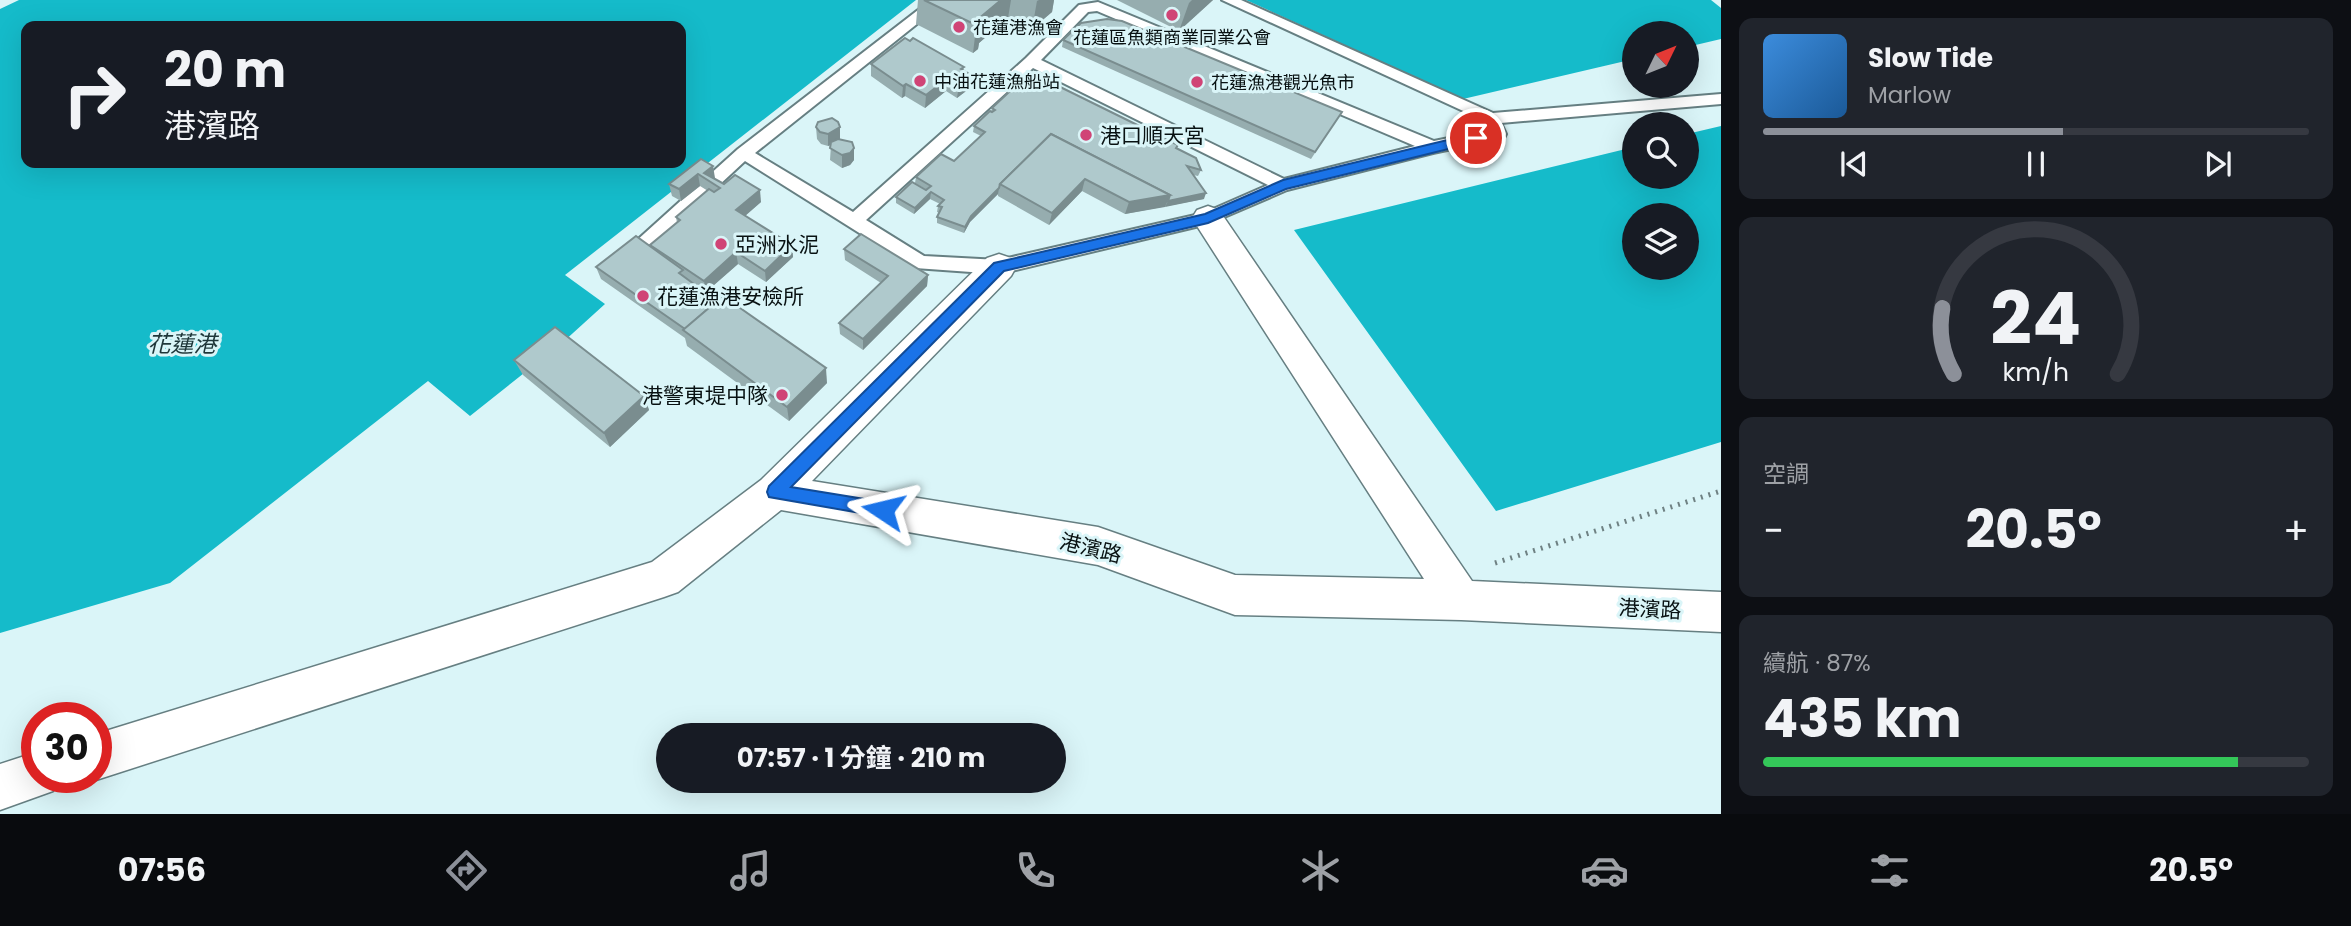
<!DOCTYPE html>
<html lang="zh-TW">
<meta charset="utf-8">
<style>
:root{--surface:#171b24;--page:#20242c;--text:#f1f3f6;--muted:#9ea1a6;--line:#363941;--accent:#8c9099}
body{margin:0;font-family:Poppins,"Noto Sans TC",sans-serif;background:var(--page);color:var(--text);height:100vh;display:flex;flex-direction:column;font-size:26px;white-space:nowrap}
*{box-sizing:border-box;margin:0}
p{font-size:23px;color:var(--muted)}
.icon{flex:none;width:38px;height:38px;fill:none;stroke:currentColor;stroke-width:2;stroke-linecap:round;stroke-linejoin:round}
.map{position:relative;flex:1;overflow:hidden}
.sheet{display:flex;flex-direction:column;gap:18px;padding:18px;background:#0d0f14;width:630px}
.sheet>*{flex:none}
.guide{position:absolute;left:21px;top:21px;width:665px;height:147px;border-radius:14px;box-shadow:0 7px 28px #0002;background:#171b24;color:var(--text);overflow:hidden}
.needle{width:46px;rotate:47deg}
.tools{position:absolute;left:1622px;top:21px;display:grid;gap:14px}
.tools a{display:grid;place-items:center;width:77px;height:77px;border-radius:50%;background:var(--surface);box-shadow:0 7px 28px #0002;font-size:35px}
.speed{position:absolute;left:21px;top:702px;display:flex;gap:14px;font-size:35px;font-weight:700;text-align:center}
.speed>*{display:grid;place-content:center;width:91px;height:91px;border-radius:50%;background:var(--surface);box-shadow:0 7px 28px #0002;line-height:1}
.speed .limit{border:10px solid #d22;background:#fff;color:#111}
.pin{position:absolute;display:grid;place-items:center;width:60px;height:60px;color:#fff;margin:-30px;border:4px solid #fff;border-radius:50%;box-shadow:0 2px 7px #0007}
.me{position:absolute;width:77px;margin:-38px;rotate:280deg;stroke-linejoin:round;filter:drop-shadow(0 0 5px #0008)}
.turn{display:flex;align-items:center;gap:24px;height:147px;padding:0 28px;font-size:32px}
.turn .icon{width:91px;height:91px;stroke-width:2.5}
.turn b{display:block;font-size:49px;line-height:60px}
.big{font-size:52px;font-weight:700;line-height:1.1}
.sheet .card{flex:1;display:flex;flex-direction:column;justify-content:center;gap:10px;min-width:0;padding:0 24px;border-radius:14px;background:var(--page)}
.sheet .dial{align-items:center;gap:0}
.dial svg{height:182px;overflow:visible;fill:none;stroke:var(--line);stroke-width:7;stroke-linecap:round;text-anchor:middle}
.dial text{fill:var(--text);stroke:none}
.song{display:flex;align-items:center;gap:21px}
.cover{width:84px;height:84px;border-radius:10px;background:linear-gradient(135deg,hsl(210 70% 55%),hsl(210 70% 35%))}
.played{height:7px;border-radius:4px;background:linear-gradient(90deg,var(--accent) 55%,var(--line) 55%)}
.keys{display:flex;justify-content:space-around;direction:ltr}
.heat{display:flex;justify-content:space-between;align-items:center;font-size:38px;direction:ltr}
.charge{height:10px;border-radius:5px;background:linear-gradient(90deg,#34c759 87%,var(--line) 0)}
.trip{position:absolute;left:656px;top:723px;width:410px;height:70px;border-radius:35px;background:var(--surface);box-shadow:0 7px 28px #0002;font-weight:700;line-height:70px;text-align:center}
.tab-bar{display:flex;height:112px;justify-content:space-around;align-items:center;background:#090b0e;color:var(--muted)}
.tab-bar .icon{width:49px;height:49px}
.tab-bar .current{color:var(--accent)}
.tab-bar b{font-size:32px;color:var(--text)}
main{display:flex;flex:1;min-height:0}
.map>svg:first-child{display:block}
.water{fill:#15bbca;fill-rule:evenodd}
.lines{fill:none;stroke-linecap:round;stroke-linejoin:round}
.service-casing{stroke:#667f82;stroke-width:4}
.minor-casing{stroke:#667f82;stroke-width:3}
.path{stroke:#6f8183;stroke-width:5;stroke-dasharray:2 6;stroke-linecap:butt}
.service{fill:#fff;fill-rule:evenodd}
.minor{fill:#fff;fill-rule:evenodd}
.wall{fill:#96adaf}
.shaded-wall{fill:#7a8d8f}
.building{fill:#afc9cc;stroke:#7a8d8f;stroke-width:2}
.route{fill:#1a73e8;stroke:#114b97;stroke-width:2}
.poi-dot{fill:#d04476;stroke:#daf5f8;stroke-width:2.5}
.labels{text-anchor:middle;dominant-baseline:central;stroke-width:6;stroke-linejoin:round;paint-order:stroke}
.far-poi-label{font-size:18px;fill:#081112;stroke:#daf5f8;text-anchor:start}
.poi-label{font-size:21px;fill:#081112;stroke:#daf5f8;text-anchor:start}
.street-label{font-size:21px;fill:#081112;stroke:#daf5f8}
.water-label{font-size:23px;font-style:italic;fill:#1e3639;stroke:#daf5f8}
</style>
<main>
<div class="map">
<svg width="1721" height="814" viewBox="0 0 1721 814">
<rect width="100%" height="100%" fill="#daf5f8"/>
<!-- water -->
<g class="water">
<path d="M19 0H916L565 275 605 304 562 343 470 416 428 381 170 583 0 633V9ZM26 26H681V163H26Z"/>
<polygon points="1246,0 1711,0 1721,8 1721,39 1687,47 1687,33 1634,33 1634,59 1463,99"/>
<path d="M1721 126V442L1496 511 1294 230 1634 147V177H1687V134ZM1634 215H1687V268H1634Z"/>
</g>
<g class="lines">
<!-- service casing -->
<g class="service-casing">
<path id="service" d="M931 0H947L755 153 853 212 1026 58 1079 5 1098 2 1434 141 1489 130 1485 121 1222 0H1241L1493 113 1721 94V104L1501 123 1506 134 1504 138 1433 153 1287 190 1208 224 999 274 915 268 745 161 647 252H635L632 247 635 242 738 149ZM1097 11 1415 146 1284 179 1041 60 1088 12ZM1033 68 1268 185 1204 213 999 260 924 256 866 220Z"/>
</g>
<!-- minor casing -->
<g class="minor-casing">
<g id="minor">
<polygon points="1208,206 1219,210 1472,581 1721,592 1721,632 1461,620 1235,615 1098,565 781,510 678,592 664,597 96,780 90,777 96,777 96,734 652,562 761,480 987,258 999,254 1011,258 1016,267 1011,276 812,481 1098,527 1235,575 1424,579 1197,226 1192,218 1197,210"/>
<polygon points="37,752 37,777 59,777 53,791 0,810 0,764"/>
</g>
</g>
<!-- path -->
<polyline class="path" points="1495,563 1721,491"/>
<!-- service -->
<use href="#service" class="service"/>
<!-- minor -->
<use href="#minor" class="minor"/>
</g>
<!-- wall -->
<g class="wall">
<polygon points="918,0 1054,0 1052,12 1032,29 1008,18 979,43 978,49 973,53 916,24"/>
<polygon points="1117,0 1213,0 1179,31"/>
<polygon points="1063,40 1338,118 1311,159 1062,47"/>
<polygon points="871,64 964,67 963,71 970,88 957,98 946,91 925,108 905,96 902,98 871,76"/>
<polygon points="992,108 1178,145 1177,148 1201,170 1198,176 1193,175 1204,199 1125,214 1082,191 1049,225 998,196 998,194 970,222 964,233 937,223 937,217 940,213 937,212 938,206 940,204 930,199 914,214 896,203 896,197 927,190 915,183 916,177 954,161 981,136 973,132 974,126 991,112"/>
<polygon points="816,127 840,139 854,160 850,165 842,168 830,160 831,145 828,146 821,144 817,139"/>
<polygon points="713,166 714,178 724,184 761,202 745,216 792,245 793,257 766,282 738,264 706,292 690,281 827,383 789,421 687,346 685,338 601,279 596,267 651,247 650,245 677,223 676,217 708,191 700,186 681,201 672,196 669,184"/>
<polygon points="844,249 928,275 927,286 863,350 840,334 839,323 881,283 845,260"/>
<polygon points="514,360 644,396 649,410 610,447 523,375"/>
</g>
<!-- shaded-wall -->
<g class="shaded-wall">
<polygon points="1001,0 1011,0 1008,18 979,43 978,49 973,53 977,20"/>
<polygon points="1039,0 1054,0 1052,12 1032,29 1037,1"/>
<polygon points="1192,0 1213,0 1179,31 1189,3"/>
<polygon points="971,75 970,88 957,98 959,85"/>
<polygon points="947,79 946,91 925,108 926,95"/>
<polygon points="906,84 905,96 902,98 903,86"/>
<polygon points="840,127 840,140 828,146 828,134"/>
<polygon points="854,148 854,160 850,165 842,168 842,155"/>
<polygon points="713,166 715,178 710,182 704,173"/>
<polygon points="698,174 700,186 681,201 679,189"/>
<polygon points="1085,179 1082,191 1049,225 1052,213"/>
<polygon points="999,188 998,194 970,222 964,233 965,227 971,216"/>
<polygon points="760,190 761,202 738,222 736,210"/>
<polygon points="931,192 930,199 914,214 915,208"/>
<polygon points="1206,193 1204,199 1165,207 1168,201"/>
<polygon points="1170,195 1165,207 1125,214 1129,202"/>
<polygon points="792,245 793,257 766,282 765,271"/>
<polygon points="736,252 738,264 706,292 704,281"/>
<polygon points="928,275 927,286 863,350 863,339"/>
<polygon points="826,368 827,383 789,421 787,407"/>
<polygon points="644,396 649,410 610,447 604,433"/>
</g>
<!-- building -->
<g class="building">
<polygon points="924,0 1001,0 977,20 981,21 976,25"/>
<polygon points="1107,19 1122,21 1342,112 1315,152 1063,40 1081,23"/>
<polygon points="905,38 910,41 913,38 964,67 961,69 971,75 959,85 947,79 926,95 906,84 903,86 871,64"/>
<polygon points="1044,79 1178,145 1176,148 1196,158 1201,170 1187,166 1206,193 1168,201 1170,195 1051,134 1000,184 999,188 971,216 965,227 937,217 942,207 938,206 944,200 931,192 915,208 896,197 912,182 926,190 931,186 916,177 941,154 954,161 985,132 974,126 990,111 992,112 995,110 992,108 1022,80"/>
<polygon points="832,118 838,122 840,127 828,134 820,132 816,127 818,122"/>
<polygon points="1051,134 1170,195 1129,202 1085,179 1052,213 1000,184"/>
<polygon points="838,139 852,142 854,148 850,153 842,155 830,148 831,142"/>
<polygon points="701,159 713,166 704,173 724,184 735,175 760,190 736,210 792,245 765,271 736,252 704,281 650,245 680,220 676,217 709,189 714,192 720,188 698,174 679,189 669,184"/>
<polygon points="861,234 928,275 863,339 839,323 888,276 844,249"/>
<polygon points="636,236 683,270 679,273 717,301 685,329 596,267"/>
<polygon points="723,296 826,368 787,407 683,330"/>
<polygon points="555,327 644,396 604,433 514,360"/>
</g>
<!-- route -->
<polygon class="route" points="1476,133 1481,135 1481,141 1286,189 1208,223 1004,271 791,487 883,502 889,504 891,510 889,515 883,517 769,497 767,492 769,486 994,263 1205,214 1283,180"/>
<!-- markers -->
<g class="poi-dot">
<circle cx="1172" cy="15" r="7"/>
<circle cx="959" cy="27" r="7"/>
<circle cx="920" cy="81" r="7"/>
<circle cx="1197" cy="82" r="7"/>
<circle cx="1086" cy="135" r="7"/>
<circle cx="721" cy="244" r="7"/>
<circle cx="643" cy="296" r="7"/>
<circle cx="782" cy="395" r="7"/>
</g>
<g class="labels">
<!-- far-poi labels -->
<g class="far-poi-label">
<text x="973" y="27">花蓮港漁會</text>
<text x="1172" y="37" text-anchor="middle">花蓮區魚類商業同業公會</text>
<text x="934" y="81">中油花蓮漁船站</text>
<text x="1211" y="82">花蓮漁港觀光魚市</text>
</g>
<!-- poi labels -->
<g class="poi-label">
<text x="1100" y="135">港口順天宮</text>
<text x="735" y="244">亞洲水泥</text>
<text x="657" y="296">花蓮漁港安檢所</text>
<text x="768" y="395" text-anchor="end">港警東堤中隊</text>
</g>
<!-- street labels -->
<g class="street-label">
<text transform="translate(1091 548) rotate(14)">港濱路</text>
<text transform="translate(1650 609) rotate(3)">港濱路</text>
</g>
<!-- water labels -->
<g class="water-label">
<text x="182" y="344">花蓮港</text>
</g>
</g>
</svg>
<div class="tools">
<a><svg class="needle" viewBox="-14 -14 28 28"><path d="M0-13l5 13h-10z" fill="#e53935"/><path d="M0 13l5-13h-10z" fill="#9ea1a6"/></svg></a>
<a><svg class="icon" aria-label="search" viewBox="0 0 24 24"><circle cx="10" cy="10" r="6"/><path d="M15 15l6 6"/></svg></a>
<a><svg class="icon" aria-label="layers" viewBox="0 0 24 24"><path d="M12 4l9 5-9 5-9-5zM3 14l9 5 9-5"/></svg></a>
</div>
<div class="speed"><div class="limit">30</div></div>
<div class="pin" style="left:1476px;top:138px;background:#d93025"><svg class="icon" aria-label="arrive" viewBox="0 0 24 24"><path d="M6 21V4h12l-3 4 3 4H6"/></svg></div>
<svg class="me" style="left:883px;top:510px" viewBox="-20 -20 40 40"><path d="M0-17L14 15 0 8-14 15z" fill="#1a73e8" stroke="#fff" stroke-width="4"/></svg>
<div class="trip">07:57 · 1 分鐘 · 210 m</div>
<div class="guide">
<div class="turn"><svg class="icon" aria-label="right" viewBox="0 0 24 24"><path d="M7 20v-9h11M14 6l5 5-5 5"/></svg><div><b>20 m</b>港濱路</div></div>
</div>
</div>
<section class="sheet">
<div class="card">
<div class="song"><i class="cover"></i><div><b>Slow Tide</b><p>Marlow</p></div></div>
<div class="played"></div>
<div class="keys"><svg class="icon" aria-label="previous" viewBox="0 0 24 24"><path d="M18 5L8 12l10 7zM5 5v14"/></svg><svg class="icon" aria-label="pause" viewBox="0 0 24 24"><path d="M8 5v14M16 5v14"/></svg><svg class="icon" aria-label="next" viewBox="0 0 24 24"><path d="M6 5l10 7-10 7zM19 5v14"/></svg></div>
</div>
<div class="card dial"><svg viewBox="0 0 100 80">
<path d="M14 69A42 42 0 1 1 86 69"/>
<path d="M14 69A42 42 0 0 1 9 40" stroke="#8c9099"/>
<text x="50" y="56" font-size="32" font-weight="700">24</text>
<text x="50" y="72" font-size="11">km/h</text>
</svg></div>
<div class="card"><p>空調</p>
<div class="heat"><a>−</a><b class="big">20.5°</b><a>+</a></div>
</div>
<div class="card"><p>續航 · 87%</p><b class="big">435 km</b><div class="charge"></div></div>
</section>
</main>
<nav class="tab-bar">
<b>07:56</b>
<svg class="icon current" aria-label="directions" viewBox="0 0 24 24"><path d="M12 3l9 9-9 9-9-9zM9 14v-3h6M13 9l2 2-2 2"/></svg>
<svg class="icon" aria-label="music" viewBox="0 0 24 24"><path d="M9 18V5l10-2v13"/><circle cx="6" cy="18" r="3"/><circle cx="16" cy="16" r="3"/></svg>
<svg class="icon" aria-label="phone" viewBox="0 0 24 24"><path d="M5 4h4l2 5-3 2q2 4 5 5l2-3 5 2v4C11 20 4 13 5 4z"/></svg>
<svg class="icon" aria-label="climate" viewBox="0 0 24 24"><path d="M12 3v18M4 7l16 10M4 17L20 7"/></svg>
<svg class="icon" aria-label="car" viewBox="0 0 24 24"><path d="M5 17H2v-5l4-1 3-4h7l3 4 3 1v5h-3M9 17h6M6 11h13"/><circle cx="7" cy="17" r="2"/><circle cx="17" cy="17" r="2"/></svg>
<svg class="icon" aria-label="filters" viewBox="0 0 24 24"><path d="M4 7h16M4 17h16"/><circle cx="9" cy="7" r="2"/><circle cx="15" cy="17" r="2"/></svg>
<b>20.5°</b>
</nav>
